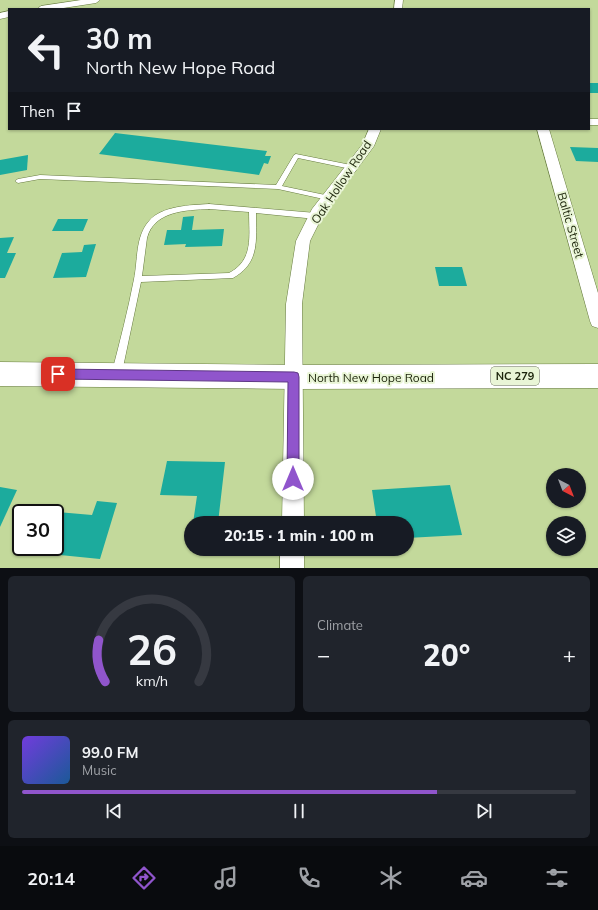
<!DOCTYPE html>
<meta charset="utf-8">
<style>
:root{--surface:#171b24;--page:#20242c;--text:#f1f3f6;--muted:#9ea1a6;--line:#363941;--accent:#9055cc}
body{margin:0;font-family:Mulish,sans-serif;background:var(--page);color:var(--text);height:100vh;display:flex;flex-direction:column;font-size:15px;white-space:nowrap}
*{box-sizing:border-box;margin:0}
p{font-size:13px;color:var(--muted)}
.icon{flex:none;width:22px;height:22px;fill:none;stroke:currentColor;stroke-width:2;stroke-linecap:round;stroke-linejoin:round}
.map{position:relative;height:568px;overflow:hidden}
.sheet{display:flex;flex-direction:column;gap:8px;padding:8px;background:#0d0f14;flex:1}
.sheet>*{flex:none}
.banner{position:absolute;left:8px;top:8px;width:582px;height:122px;border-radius:0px;box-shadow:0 1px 3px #0004;background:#171b24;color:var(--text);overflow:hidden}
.needle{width:26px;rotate:138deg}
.tools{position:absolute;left:546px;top:468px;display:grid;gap:8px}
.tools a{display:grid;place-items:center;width:40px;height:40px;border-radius:50%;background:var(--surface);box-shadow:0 1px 3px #0004;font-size:20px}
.speed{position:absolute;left:12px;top:504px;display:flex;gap:8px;font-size:20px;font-weight:700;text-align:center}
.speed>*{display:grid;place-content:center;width:52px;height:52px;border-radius:50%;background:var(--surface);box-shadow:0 1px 3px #0004;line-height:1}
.speed .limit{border:2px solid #111;border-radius:6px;background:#fff;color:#111}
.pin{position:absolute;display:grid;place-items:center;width:34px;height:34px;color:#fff;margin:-17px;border-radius:8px;box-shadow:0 2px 6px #0006}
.me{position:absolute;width:44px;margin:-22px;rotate:0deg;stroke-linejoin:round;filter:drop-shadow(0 0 3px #0008)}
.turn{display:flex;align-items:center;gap:14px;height:84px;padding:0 12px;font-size:18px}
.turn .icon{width:52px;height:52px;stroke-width:2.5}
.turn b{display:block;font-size:28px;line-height:34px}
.then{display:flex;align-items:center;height:38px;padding:0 12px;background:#0003;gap:8px;font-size:15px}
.big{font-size:30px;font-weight:800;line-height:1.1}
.sheet .tile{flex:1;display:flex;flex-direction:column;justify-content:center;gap:6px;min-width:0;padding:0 14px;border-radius:6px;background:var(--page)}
.sheet .dial{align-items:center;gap:0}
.dial svg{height:104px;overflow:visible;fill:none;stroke:var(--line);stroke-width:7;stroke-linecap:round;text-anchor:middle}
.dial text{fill:var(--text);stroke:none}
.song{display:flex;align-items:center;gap:12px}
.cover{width:48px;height:48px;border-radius:6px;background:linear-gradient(135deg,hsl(260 70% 55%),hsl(210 70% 35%))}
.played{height:4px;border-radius:2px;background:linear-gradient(90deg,var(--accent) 75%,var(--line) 75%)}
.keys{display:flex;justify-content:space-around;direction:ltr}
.heat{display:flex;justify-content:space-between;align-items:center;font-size:22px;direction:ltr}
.sheet .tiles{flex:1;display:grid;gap:8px;grid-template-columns:1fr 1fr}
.tile:last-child{grid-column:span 2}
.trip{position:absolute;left:184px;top:516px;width:230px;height:40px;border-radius:20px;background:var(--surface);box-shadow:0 1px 3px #0004;font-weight:800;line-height:40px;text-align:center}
.menu{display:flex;height:64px;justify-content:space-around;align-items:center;background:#090b0e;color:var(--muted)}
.menu .icon{width:28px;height:28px}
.menu .active{color:var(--accent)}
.menu b{font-size:18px;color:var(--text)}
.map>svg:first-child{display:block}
.building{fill:#1cab9d}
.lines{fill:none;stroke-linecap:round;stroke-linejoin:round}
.service-casing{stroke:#677b40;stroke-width:1}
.minor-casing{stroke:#677b40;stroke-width:1}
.primary-casing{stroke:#677b40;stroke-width:1}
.service{fill:#fff;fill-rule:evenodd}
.minor{fill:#fff;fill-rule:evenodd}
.primary{fill:#fff;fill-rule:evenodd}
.route{fill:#9055cc;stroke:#5e3785}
.labels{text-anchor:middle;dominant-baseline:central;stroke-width:4;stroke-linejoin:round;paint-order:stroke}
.shield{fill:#e9f5d6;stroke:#5a6348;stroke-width:1}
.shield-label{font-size:11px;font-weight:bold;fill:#1c240b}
.street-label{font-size:12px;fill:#1c240b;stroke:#e9f5d6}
</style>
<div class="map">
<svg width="598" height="568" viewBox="0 0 598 568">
<rect width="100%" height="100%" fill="#c3d99b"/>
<!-- building -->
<g class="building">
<polygon points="589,83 598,83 598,93 590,93"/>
<polygon points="115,133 267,151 265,156 271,156 268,164 264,163 259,175 99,154"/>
<polygon points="570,147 598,148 598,162 576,161"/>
<polygon points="28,155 27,170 0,175 0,160"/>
<polygon points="194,216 192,230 224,229 222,246 185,247 186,244 164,245 167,230 181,230 183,217"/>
<polygon points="58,219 88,219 83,231 52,231"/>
<polygon points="14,237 7,253 16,253 5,278 0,278 0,238"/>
<polygon points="96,244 86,277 53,278 62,253 82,252 84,245"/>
<polygon points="435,267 462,267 467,286 439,286"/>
<polygon points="167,461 225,462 218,523 193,523 197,496 160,495"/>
<polygon points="450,485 462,535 407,538 407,523 377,523 372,490"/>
<polygon points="0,487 17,490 0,527"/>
<polygon points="97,501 117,503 100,559 30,552 32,547 55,547 55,513 45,513 46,511 92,515"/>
</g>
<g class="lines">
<!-- service casing -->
<g class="service-casing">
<g id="service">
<polygon points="296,154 351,165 354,167 351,169 298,158 282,186 330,196 331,198 328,200 278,189 40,179 18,183 15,181 18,179 40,175 276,185 294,155"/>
<path d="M209 204 316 213 320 216 316 219 256 213C256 240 260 263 233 278L141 282 122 372 120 375 117 376 114 375 112 372C120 341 128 310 134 279 138 260 135 237 149 221 161 206 191 205 209 204ZM209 209 249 212C249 236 254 260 229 273L142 276 147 238C154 211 186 210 209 209Z"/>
</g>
</g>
<!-- minor casing -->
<g class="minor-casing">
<g id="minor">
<polygon points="81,0 100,0 96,3 57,9 37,9 41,6"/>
<polygon points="395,0 403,0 402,9 394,9"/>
<polygon points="9,11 9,17 0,19 0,13"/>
<rect x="589" y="119" width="9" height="6"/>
<polygon points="369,129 381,129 374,146 323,215 310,241 302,304 304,523 282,523 286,304 296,241 312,209 362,145"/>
<polygon points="537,129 549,129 598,293 598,328 592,326 590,321"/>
<rect x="280" y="549" width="24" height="19"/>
</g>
</g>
<!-- primary casing -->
<g class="primary-casing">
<polygon id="primary" points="0,362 294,365 598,364 598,388 294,389 0,386"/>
</g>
<!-- service -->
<use href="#service" class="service"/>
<!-- minor -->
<use href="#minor" class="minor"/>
<!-- primary -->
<use href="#primary" class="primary"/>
</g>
<!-- route -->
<polygon class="route" points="58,369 294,372 298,373 299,377 299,479 297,483 293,485 289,483 287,479 288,382 58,379 55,378 53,374 55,371"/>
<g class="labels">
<!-- shield labels -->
<rect class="shield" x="491" y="367" width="48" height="18" rx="3"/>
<g class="shield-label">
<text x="515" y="376">NC 279</text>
</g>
<!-- street labels -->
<g class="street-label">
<text transform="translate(341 182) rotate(-56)">Oak Hollow Road</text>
<text transform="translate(571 225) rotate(74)">Baltic Street</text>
<text x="371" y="377">North New Hope Road</text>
</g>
</g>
</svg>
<div class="tools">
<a><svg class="needle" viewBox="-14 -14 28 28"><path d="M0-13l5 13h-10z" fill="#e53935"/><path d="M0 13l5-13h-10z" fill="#9ea1a6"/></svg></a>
<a><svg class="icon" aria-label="layers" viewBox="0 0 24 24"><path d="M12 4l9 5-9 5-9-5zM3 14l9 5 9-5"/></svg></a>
</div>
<div class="speed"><div class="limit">30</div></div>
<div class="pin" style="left:58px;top:374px;background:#d93025"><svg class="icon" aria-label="arrive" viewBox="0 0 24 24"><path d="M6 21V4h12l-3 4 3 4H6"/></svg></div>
<svg class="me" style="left:293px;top:479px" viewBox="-20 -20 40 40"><circle r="19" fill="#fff"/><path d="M0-13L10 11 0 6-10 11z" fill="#9055cc"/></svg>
<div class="trip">20:15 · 1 min · 100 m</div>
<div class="banner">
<div class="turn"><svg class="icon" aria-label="left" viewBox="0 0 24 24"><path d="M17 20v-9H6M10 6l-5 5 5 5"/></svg><div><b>30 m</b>North New Hope Road</div></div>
<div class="then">Then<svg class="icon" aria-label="arrive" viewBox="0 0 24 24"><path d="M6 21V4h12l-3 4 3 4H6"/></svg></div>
</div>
</div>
<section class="sheet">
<div class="tiles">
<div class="tile dial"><svg viewBox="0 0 100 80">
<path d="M14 69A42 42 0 1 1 86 69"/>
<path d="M14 69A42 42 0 0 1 9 37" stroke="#9055cc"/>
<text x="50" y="56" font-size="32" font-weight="700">26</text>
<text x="50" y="72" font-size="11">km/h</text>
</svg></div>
<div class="tile"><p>Climate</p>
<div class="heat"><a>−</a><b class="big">20°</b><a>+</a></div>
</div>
<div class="tile">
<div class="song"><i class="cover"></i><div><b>99.0 FM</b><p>Music</p></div></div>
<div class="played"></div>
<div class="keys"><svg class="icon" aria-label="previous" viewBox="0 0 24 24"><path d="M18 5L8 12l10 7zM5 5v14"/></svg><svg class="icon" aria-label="pause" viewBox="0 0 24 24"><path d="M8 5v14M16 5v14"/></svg><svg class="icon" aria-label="next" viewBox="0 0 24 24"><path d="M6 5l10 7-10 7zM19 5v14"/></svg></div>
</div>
</div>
</section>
<nav class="menu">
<b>20:14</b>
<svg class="icon active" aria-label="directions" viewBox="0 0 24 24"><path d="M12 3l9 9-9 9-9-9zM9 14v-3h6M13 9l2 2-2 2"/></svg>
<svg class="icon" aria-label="music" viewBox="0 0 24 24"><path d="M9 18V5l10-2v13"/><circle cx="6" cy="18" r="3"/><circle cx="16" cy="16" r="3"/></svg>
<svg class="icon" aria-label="phone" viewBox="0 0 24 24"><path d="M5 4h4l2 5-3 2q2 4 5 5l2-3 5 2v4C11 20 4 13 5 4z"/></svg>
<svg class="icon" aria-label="climate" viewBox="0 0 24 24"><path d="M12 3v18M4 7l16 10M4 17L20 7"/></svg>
<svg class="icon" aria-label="car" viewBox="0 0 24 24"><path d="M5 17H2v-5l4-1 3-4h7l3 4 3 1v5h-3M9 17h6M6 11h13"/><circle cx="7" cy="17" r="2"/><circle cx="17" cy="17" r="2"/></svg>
<svg class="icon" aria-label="filters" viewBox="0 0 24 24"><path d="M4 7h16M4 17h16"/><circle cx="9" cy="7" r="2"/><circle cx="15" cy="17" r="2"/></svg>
</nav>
